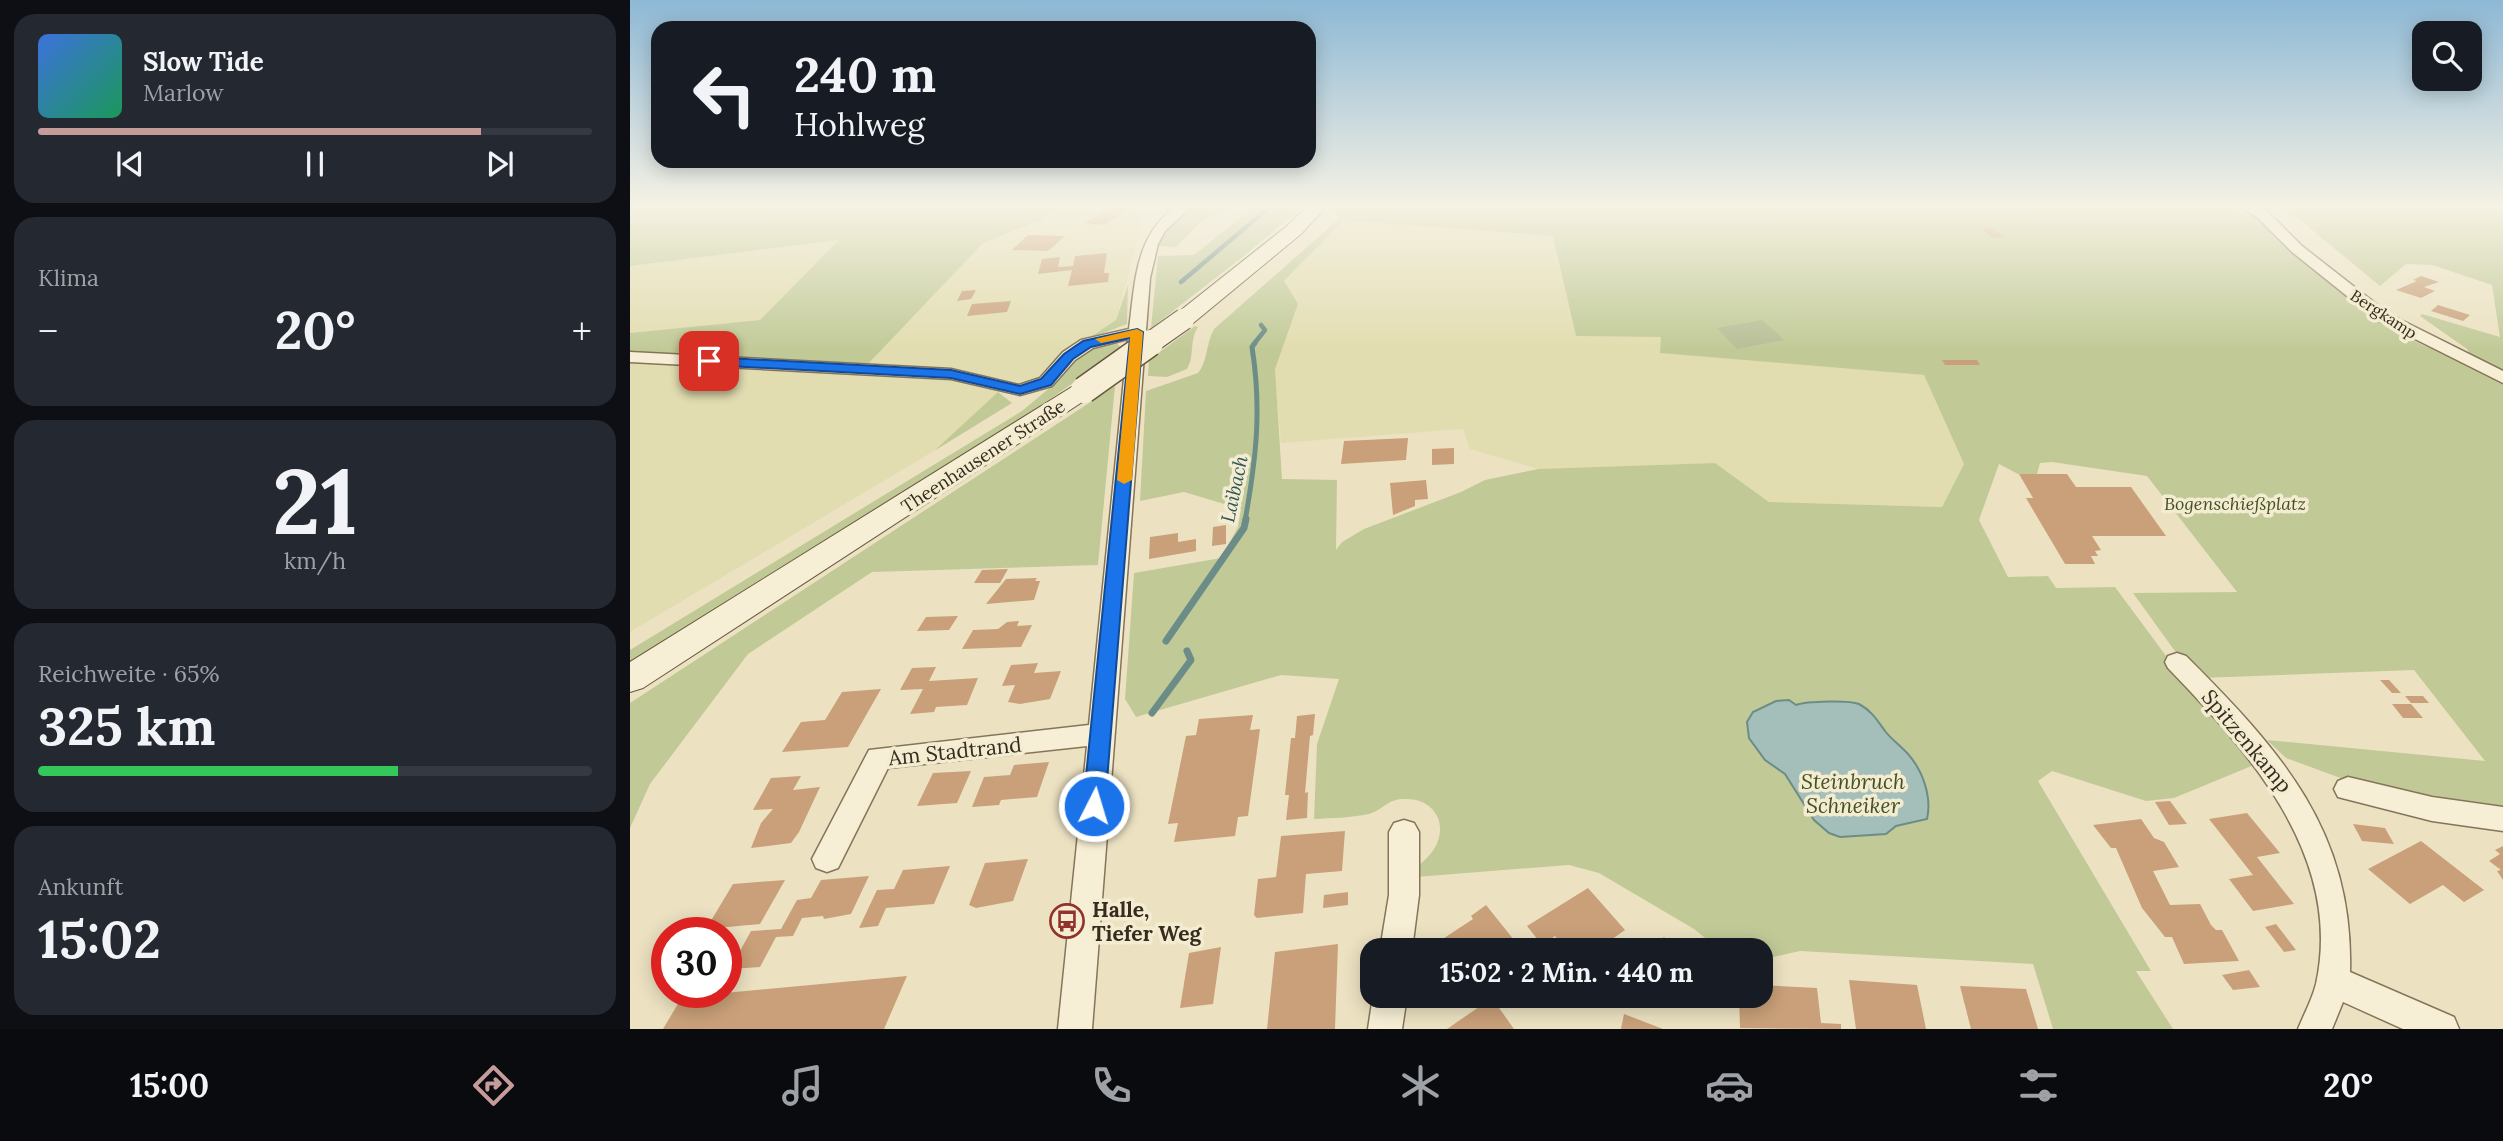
<!DOCTYPE html>
<html lang="de">
<meta charset="utf-8">
<style>
:root{--surface:#171b24;--page:#242831;--text:#f1f3f6;--muted:#9ea1a6;--line:#363941;--accent:#c69c9b}
body{margin:0;font-family:Lora,serif;background:var(--page);color:var(--text);height:100vh;display:flex;flex-direction:column;font-size:26px;white-space:nowrap}
*{box-sizing:border-box;margin:0}
p{font-size:23px;color:var(--muted)}
.icon{flex:none;width:38px;height:38px;fill:none;stroke:currentColor;stroke-width:2;stroke-linecap:round;stroke-linejoin:round}
.map{position:relative;flex:1;overflow:hidden}
.side{display:flex;flex-direction:column;gap:14px;padding:14px;background:#0d0f14;width:630px}
.side>*{flex:none}
.banner{position:absolute;left:21px;top:21px;width:665px;height:147px;border-radius:21px;box-shadow:0 4px 18px #0003;background:#171b24;color:var(--text);overflow:hidden}
.fabs{position:absolute;left:1782px;top:21px;display:grid;gap:14px}
.fabs a{display:grid;place-items:center;width:70px;height:70px;border-radius:14px;background:var(--surface);box-shadow:0 4px 18px #0003;font-size:35px}
.speed{position:absolute;left:21px;top:917px;display:flex;gap:14px;font-size:35px;font-weight:700;text-align:center}
.speed>*{display:grid;place-content:center;width:91px;height:91px;border-radius:50%;background:var(--surface);box-shadow:0 4px 18px #0003;line-height:1}
.speed .limit{border:10px solid #d22;background:#fff;color:#111}
.pin{position:absolute;display:grid;place-items:center;width:60px;height:60px;color:#fff;margin:-30px;border-radius:14px;box-shadow:0 4px 10px #0006}
.me{position:absolute;width:77px;margin:-38px;rotate:5deg;stroke-linejoin:round;filter:drop-shadow(0 0 5px #0008)}
.turn{display:flex;align-items:center;gap:24px;height:147px;padding:0 28px;font-size:32px}
.turn .icon{width:91px;height:91px;stroke-width:2.5}
.turn b{display:block;font-size:49px;line-height:60px}
.big{font-size:52px;font-weight:700;line-height:1.1}
.side .widget{flex:1;display:flex;flex-direction:column;justify-content:center;gap:10px;min-width:0;padding:0 24px;border-radius:21px;background:var(--page)}
.side .dial{align-items:center;gap:0}
.dial b{font-size:91px;line-height:1}
.song{display:flex;align-items:center;gap:21px}
.cover{width:84px;height:84px;border-radius:10px;background:linear-gradient(135deg,hsl(220 70% 55%),hsl(150 70% 35%))}
.played{height:7px;border-radius:4px;background:linear-gradient(90deg,var(--accent) 80%,var(--line) 80%)}
.keys{display:flex;justify-content:space-around;direction:ltr}
.heat{display:flex;justify-content:space-between;align-items:center;font-size:38px;direction:ltr}
.charge{height:10px;border-radius:5px;background:linear-gradient(90deg,#34c759 65%,var(--line) 0)}
.trip{position:absolute;left:730px;top:938px;width:413px;height:70px;border-radius:21px;background:var(--surface);box-shadow:0 4px 18px #0003;font-weight:700;line-height:70px;text-align:center}
.tab-bar{display:flex;height:112px;justify-content:space-around;align-items:center;background:#090b0e;color:var(--muted)}
.tab-bar .icon{width:49px;height:49px}
.tab-bar .on{color:var(--accent)}
.tab-bar b{font-size:32px;color:var(--text)}
main{display:flex;flex:1;min-height:0}
.map>svg:first-child{display:block}
.farmland{fill:#e2ddb0}
.green{fill:#c1ca97;fill-rule:evenodd}
.cemetery{fill:#b7bf96}
.water{fill:#a4bfb9;stroke:#6c8d87;stroke-width:2}
.lines{fill:none;stroke-linecap:round;stroke-linejoin:round}
.stream-far2{stroke:#6c8d87;stroke-width:4.5}
.stream-far1{stroke:#6c8d87;stroke-width:5}
.stream{stroke:#6c8d87;stroke-width:7}
.building{fill:#c9a079}
.street-casing{stroke:#85745a;stroke-width:3}
.secondary-casing{stroke:#67553d;stroke-width:2}
.street{fill:#f7efd5;fill-rule:evenodd}
.secondary{fill:#f7efd5;fill-rule:evenodd}
.secondary-bridge-far1-casing{stroke:#67553d;stroke-width:23;stroke-linecap:butt}
.secondary-bridge-casing{stroke:#67553d;stroke-width:29;stroke-linecap:butt}
.secondary-bridge-far1{stroke:#f7efd5;stroke-width:21}
.secondary-bridge{stroke:#f7efd5;stroke-width:26}
.route{fill:#1a73e8;stroke:#114b97;stroke-width:2}
.slow{fill:#f59e0b}
.labels{text-anchor:middle;dominant-baseline:central;stroke-width:7;stroke-linejoin:round;paint-order:stroke}
.far-street-label{font-size:16px;fill:#362b1e;stroke:#f4ecd1}
.street-label{font-size:18px;fill:#362b1e;stroke:#f4ecd1}
.park-label{font-size:18px;font-style:italic;fill:#435125;stroke:#f4ecd1}
.water-label{font-size:19px;font-style:italic;fill:#2d5555;stroke:#f4ecd1}
.near-street-label{font-size:21px;fill:#362b1e;stroke:#f4ecd1}
.near-park-label{font-size:21px;font-style:italic;fill:#435125;stroke:#f4ecd1}
.near-poi-label{font-size:21px;font-weight:bold;fill:#362b1e;stroke:#f4ecd1;text-anchor:start}
</style>
<main>
<section class="side">
<div class="widget">
<div class="song"><i class="cover"></i><div><b>Slow Tide</b><p>Marlow</p></div></div>
<div class="played"></div>
<div class="keys"><svg class="icon" aria-label="previous" viewBox="0 0 24 24"><path d="M18 5L8 12l10 7zM5 5v14"/></svg><svg class="icon" aria-label="pause" viewBox="0 0 24 24"><path d="M8 5v14M16 5v14"/></svg><svg class="icon" aria-label="next" viewBox="0 0 24 24"><path d="M6 5l10 7-10 7zM19 5v14"/></svg></div>
</div>
<div class="widget"><p>Klima</p>
<div class="heat"><a>−</a><b class="big">20°</b><a>+</a></div>
</div>
<div class="widget dial"><b>21</b><p>km/h</p></div>
<div class="widget"><p>Reichweite · 65%</p><b class="big">325 km</b><div class="charge"></div></div>
<div class="widget"><p>Ankunft</p><b class="big">15:02</b></div>
</section>
<div class="map">
<svg width="1873" height="1029" viewBox="0 0 1873 1029">
<rect width="100%" height="100%" fill="#ece2c2"/>
<!-- farmland -->
<g class="farmland">
<polygon points="434,206 511,206 511,229 486,320 412,377 399,383 383,383 324,368 238,364 353,243 409,221"/>
<polygon points="714,220 923,236 946,336 1031,337 1031,353 1294,375 1334,464 1312,507 1139,502 1085,463 908,469 840,449 833,429 651,443 644,369 668,304 653,282"/>
<polygon points="210,239 130,320 0,333 0,266"/>
<polygon points="0,360 324,378 368,392 304,451 0,632"/>
</g>
<!-- green -->
<g class="green">
<polygon points="0,206 434,206 409,221 353,243 238,364 0,353 0,333 130,320 209,240 0,266"/>
<path d="M566 206H673L619 252 521 328 528 256 564 255 621 209C586 203 569 223 546 247L529 246 537 226Z"/>
<path d="M705 206H1600L1604 211 1624 215 1665 254 1743 318 1767 333 1873 382V808L1746 791 1656 758 1637 740 1855 761 1784 670 1571 678 1552 661 1503 593 1607 592 1517 476 1422 462 1410 463 1407 474H1388L1369 464 1349 520 1378 577 1418 576 1426 588 1485 587 1551 676 1624 765 1544 798 1516 801 1422 771 1408 781 1521 971H1506L1543 1029H1423L1403 964 1170 951 1131 960 1130 950H1090L1064 929 969 873 939 865 786 877 785 869C791 863 800 856 804 849 820 823 803 797 773 799 758 799 751 811 739 814 721 818 701 818 684 819L687 744 709 679 651 675 506 717 495 699 504 573 591 558 608 527 611 509 554 492 510 501 516 391 568 373C578 361 576 343 584 329L710 218 701 210ZM714 220 923 236 946 336 1031 337 1030 353 1294 375 1334 464 1312 507 1139 502 1085 463 908 469 855 480 831 492 734 529 712 542 706 550 707 480 652 479 645 369 668 304 654 281Z"/>
<polygon points="1646,206 1873,206 1873,375 1843,360 1837,349 1790,316 1792,314 1870,337 1862,285 1802,265 1776,264 1750,286 1670,220"/>
<polygon points="498,285 497,324 458,339 486,320"/>
<path d="M565 326 568 327C559 341 565 356 557 369L537 377 518 376 519 360Z"/>
<polygon points="485,341 492,349 387,422 0,663 0,650 392,411 422,386 451,350"/>
<polygon points="485,386 468,565 242,572 118,654 20,784 0,828 0,703"/>
<polygon points="368,392 382,403 304,451"/>
</g>
<!-- cemetery -->
<polygon class="cemetery" points="1132,320 1154,340 1107,349 1087,328"/>
<!-- water -->
<path class="water" d="M1159 700 1166 705C1177 701 1220 700 1229 704 1242 711 1247 720 1255 731 1261 739 1271 746 1278 754 1293 771 1302 797 1297 819L1266 826 1256 834 1210 837 1199 833 1184 820 1155 774 1135 760 1119 738 1117 722 1123 712 1146 701Z"/>
<g class="lines">
<!-- stream-far2 -->
<g class="stream-far2">
<polyline points="551,282 641,206"/>
<polyline points="623,345 635,330 631,325"/>
</g>
<!-- stream-far1 -->
<path class="stream-far1" d="M615 521C626 459 632 410 622 347L625 343"/>
<!-- stream -->
<g class="stream">
<polyline points="536,641 614,528 616,519"/>
<polyline points="522,713 561,660 557,651"/>
</g>
</g>
<!-- building -->
<g class="building">
<polygon points="482,206 502,207 474,225 455,223"/>
<polygon points="1362,228 1374,237 1363,238 1351,229"/>
<polygon points="398,235 435,236 418,251 382,250"/>
<polygon points="477,253 474,273 479,273 478,282 438,286 442,270 408,274 412,259 430,257 428,267 443,266 445,256"/>
<polygon points="1791,276 1809,282 1794,287 1805,291 1791,298 1766,290 1787,281 1783,280"/>
<polygon points="346,290 341,299 327,301 332,291"/>
<polygon points="381,301 377,312 337,316 342,304"/>
<polygon points="1808,305 1840,315 1833,321 1801,311"/>
<polygon points="1312,360 1347,360 1350,365 1315,365"/>
<polygon points="778,438 776,460 711,464 714,441"/>
<polygon points="824,448 824,464 802,465 802,449"/>
<polygon points="1389,474 1437,474 1446,487 1501,487 1536,536 1462,536 1471,550 1465,551 1468,556 1461,556 1465,564 1435,564 1396,498 1403,498"/>
<polygon points="796,480 798,499 785,500 785,506 763,515 760,483"/>
<polygon points="596,525 596,544 582,546 583,527"/>
<polygon points="548,533 548,542 566,539 566,551 519,559 520,537"/>
<polygon points="378,569 370,583 344,583 352,570"/>
<polygon points="407,578 405,581 410,581 404,600 356,604 376,579"/>
<polygon points="328,616 319,630 287,631 296,617"/>
<polygon points="389,621 387,626 402,625 391,647 332,649 343,630 368,629 377,622"/>
<polygon points="408,663 404,673 431,671 420,699 390,704 378,702 385,685 372,686 381,665"/>
<polygon points="306,667 299,681 348,678 337,705 306,707 304,712 280,714 293,689 270,690 282,668"/>
<polygon points="1750,680 1759,680 1771,693 1762,693"/>
<polygon points="251,689 218,747 152,752 171,722 195,720 212,692"/>
<polygon points="1775,696 1793,696 1799,703 1781,703"/>
<polygon points="1762,704 1781,704 1793,718 1773,718"/>
<polygon points="685,714 683,735 680,736 675,793 678,792 677,818 656,820 659,795 655,795 661,738 665,738 667,716"/>
<polygon points="623,715 620,730 630,729 618,816 608,817 605,836 544,842 548,823 538,824 556,736 566,735 569,719"/>
<polygon points="419,762 407,797 371,800 369,805 342,807 354,777 380,775 384,765"/>
<polygon points="341,771 327,803 287,806 303,773"/>
<polygon points="171,776 163,790 190,787 169,832 161,843 121,848 131,823 143,809 123,810 141,778"/>
<polygon points="1540,801 1557,824 1539,825 1525,802"/>
<polygon points="1617,813 1650,853 1627,857 1664,904 1623,911 1599,879 1623,875 1579,819"/>
<polygon points="1511,819 1524,838 1534,842 1549,867 1523,871 1540,905 1570,904 1581,925 1586,930 1592,930 1609,961 1554,964 1542,937 1535,937 1512,908 1486,848 1481,848 1463,825"/>
<polygon points="1723,824 1755,828 1764,844 1732,841"/>
<polygon points="715,831 712,871 676,874 673,913 627,918 624,915 628,879 646,877 651,836"/>
<polygon points="1791,841 1854,890 1834,902 1813,885 1780,904 1738,869"/>
<polygon points="1873,846 1873,880 1867,871 1871,870 1859,861 1870,854 1865,850"/>
<polygon points="398,859 383,901 346,908 339,905 355,863"/>
<polygon points="320,866 304,904 256,908 248,926 229,928 247,890 264,889 273,870"/>
<polygon points="239,876 221,914 194,919 193,916 172,918 163,936 146,937 130,967 100,969 121,931 151,929 167,900 181,898 191,880"/>
<polygon points="155,880 130,924 76,929 103,884"/>
<polygon points="958,888 995,930 967,950 957,950 949,940 936,950 925,936 912,945 897,926"/>
<polygon points="718,892 718,905 693,908 694,895"/>
<polygon points="856,905 888,945 881,950 809,950 805,944 843,919 841,916"/>
<polygon points="1646,924 1666,950 1654,952 1635,927"/>
<polygon points="1034,937 1046,950 1015,950"/>
<polygon points="708,944 705,1029 637,1029 645,952"/>
<polygon points="591,947 583,1004 550,1008 559,953"/>
<polygon points="1619,970 1630,987 1603,990 1592,975"/>
<polygon points="277,976 254,1029 33,1029 52,997"/>
<polygon points="1219,980 1287,985 1296,1029 1226,1029"/>
<polygon points="1130,985 1187,988 1191,1023 1211,1024 1211,1029 1110,1028 1109,996 1130,996"/>
<polygon points="1330,986 1396,989 1408,1029 1341,1029"/>
<polygon points="862,998 884,1029 817,1029"/>
<polygon points="994,1014 1033,1029 991,1029"/>
</g>
<g class="lines">
<!-- street casing -->
<g class="street-casing">
<g id="street">
<path d="M547 206H562L535 231 528 244 520 278 462 1029H428L457 746 258 768 208 868 197 872 186 868 182 859 239 750 459 725 498 339 463 348 445 360 422 386 390 395 321 379 0 362V352L321 369 389 385 410 378 433 352 451 340 499 329C505 283 505 234 547 206Z"/>
<polygon points="1609,206 1625,206 1637,211 1672,246 1759,314 1873,371 1873,383 1747,320 1662,252 1627,217"/>
<path d="M1547 653 1556 656C1650 750 1724 831 1720 972L1824 1017 1829 1029H1773L1713 1002 1702 1029H1668C1674 1014 1682 1000 1686 984 1714 857 1619 752 1538 668L1535 662 1538 656Z"/>
<polygon points="1718,777 1802,797 1873,807 1873,831 1802,821 1708,797 1704,789 1708,781"/>
<polygon points="774,820 784,823 789,832 789,895 782,950 750,950 759,895 759,832 764,823"/>
<polygon points="743,996 777,996 772,1029 738,1029"/>
</g>
</g>
<!-- secondary casing -->
<g class="secondary-casing">
<g id="secondary">
<polygon points="678,206 697,206 671,234 562,324 546,324 543,319 546,314 657,226"/>
<polygon points="454,382 463,385 467,390 463,395 13,688 0,692 0,662 445,385"/>
</g>
</g>
<!-- street -->
<use href="#street" class="street"/>
<!-- secondary -->
<use href="#secondary" class="secondary"/>
<!-- secondary-bridge-far1 casing -->
<g class="secondary-bridge-far1-casing">
<polyline id="secondary-bridge-far1" points="517,345 554,319"/>
</g>
<!-- secondary-bridge casing -->
<g class="secondary-bridge-casing">
<polyline id="secondary-bridge" points="454,390 520,343"/>
</g>
<!-- secondary-bridge-far1 -->
<use href="#secondary-bridge-far1" class="secondary-bridge-far1"/>
<!-- secondary-bridge -->
<use href="#secondary-bridge" class="secondary-bridge"/>
</g>
<!-- sky -->
<linearGradient id="sky" x2="0" y2="1"><stop stop-color="#8db8d5"/><stop offset="0.59" stop-color="#f6f2e4"/><stop offset="1" stop-color="#f6f2e4" stop-opacity="0"/></linearGradient>
<rect width="1873" height="350" fill="url(#sky)"/>
<!-- route -->
<polygon class="route" points="507,329 513,332 475,806 472,812 464,815 456,812 453,806 500,338 461,347 443,359 421,385 390,394 321,378 79,365 73,361 79,357 321,370 390,386 411,379 434,354 453,341"/>
<!-- slow -->
<polygon class="slow" points="507,329 513,332 502,480 494,484 487,480 500,337 471,343 465,339"/>
<!-- icons -->
<defs>
<g id="bus-ring" transform="scale(1.75)"><circle r="9.5" fill="#f4ecd1" stroke="#92322c" stroke-width="1.5"/><path d="M-5-6H5V4H4V6H2V4H-2V6H-4V4H-5ZM-3.5-4V0h7V-4ZM-3.5 1.2v1.5H-2V1.2ZM2 1.2v1.5H3.5V1.2Z" fill="#92322c"/></g>
</defs>
<g fill-rule="evenodd">
<use href="#bus-ring" x="437" y="921"/>
</g>
<g class="labels">
<!-- far-street labels -->
<g class="far-street-label">
<text transform="translate(1754 314) rotate(33)">Bergkamp</text>
</g>
<!-- street labels -->
<g class="street-label">
<text transform="translate(353 456) rotate(-33)">Theenhausener Straße</text>
</g>
<!-- park labels -->
<g class="park-label">
<text x="1605" y="503">Bogenschießplatz</text>
</g>
<!-- water labels -->
<g class="water-label">
<text transform="translate(604 489) rotate(-78)">Laibach</text>
</g>
<!-- near-street labels -->
<g class="near-street-label">
<text transform="translate(1617 741) rotate(50)">Spitzenkamp</text>
<text transform="translate(325 751) rotate(-6)">Am Stadtrand</text>
</g>
<!-- near-park labels -->
<g class="near-park-label">
<text x="1223" y="781">Steinbruch<tspan x="1223" dy="24">Schneiker</tspan></text>
</g>
<!-- near-poi labels -->
<g class="near-poi-label">
<text x="462" y="909">Halle,<tspan x="462" dy="24">Tiefer Weg</tspan></text>
</g>
</g>
</svg>
<div class="fabs">
<a><svg class="icon" aria-label="search" viewBox="0 0 24 24"><circle cx="10" cy="10" r="6"/><path d="M15 15l6 6"/></svg></a>
</div>
<div class="speed"><div class="limit">30</div></div>
<div class="pin" style="left:79px;top:361px;background:#d93025"><svg class="icon" aria-label="arrive" viewBox="0 0 24 24"><path d="M6 21V4h12l-3 4 3 4H6"/></svg></div>
<svg class="me" style="left:464px;top:806px" viewBox="-20 -20 40 40"><circle r="17" fill="#1a73e8" stroke="#fff" stroke-width="3"/><path d="M0-11L8 9 0 5-8 9z" fill="#fff"/></svg>
<div class="trip">15:02 · 2 Min. · 440 m</div>
<div class="banner">
<div class="turn"><svg class="icon" aria-label="left" viewBox="0 0 24 24"><path d="M17 20v-9H6M10 6l-5 5 5 5"/></svg><div><b>240 m</b>Hohlweg</div></div>
</div>
</div>
</main>
<nav class="tab-bar">
<b>15:00</b>
<svg class="icon on" aria-label="directions" viewBox="0 0 24 24"><path d="M12 3l9 9-9 9-9-9zM9 14v-3h6M13 9l2 2-2 2"/></svg>
<svg class="icon" aria-label="music" viewBox="0 0 24 24"><path d="M9 18V5l10-2v13"/><circle cx="6" cy="18" r="3"/><circle cx="16" cy="16" r="3"/></svg>
<svg class="icon" aria-label="phone" viewBox="0 0 24 24"><path d="M5 4h4l2 5-3 2q2 4 5 5l2-3 5 2v4C11 20 4 13 5 4z"/></svg>
<svg class="icon" aria-label="climate" viewBox="0 0 24 24"><path d="M12 3v18M4 7l16 10M4 17L20 7"/></svg>
<svg class="icon" aria-label="car" viewBox="0 0 24 24"><path d="M5 17H2v-5l4-1 3-4h7l3 4 3 1v5h-3M9 17h6M6 11h13"/><circle cx="7" cy="17" r="2"/><circle cx="17" cy="17" r="2"/></svg>
<svg class="icon" aria-label="filters" viewBox="0 0 24 24"><path d="M4 7h16M4 17h16"/><circle cx="9" cy="7" r="2"/><circle cx="15" cy="17" r="2"/></svg>
<b>20°</b>
</nav>
